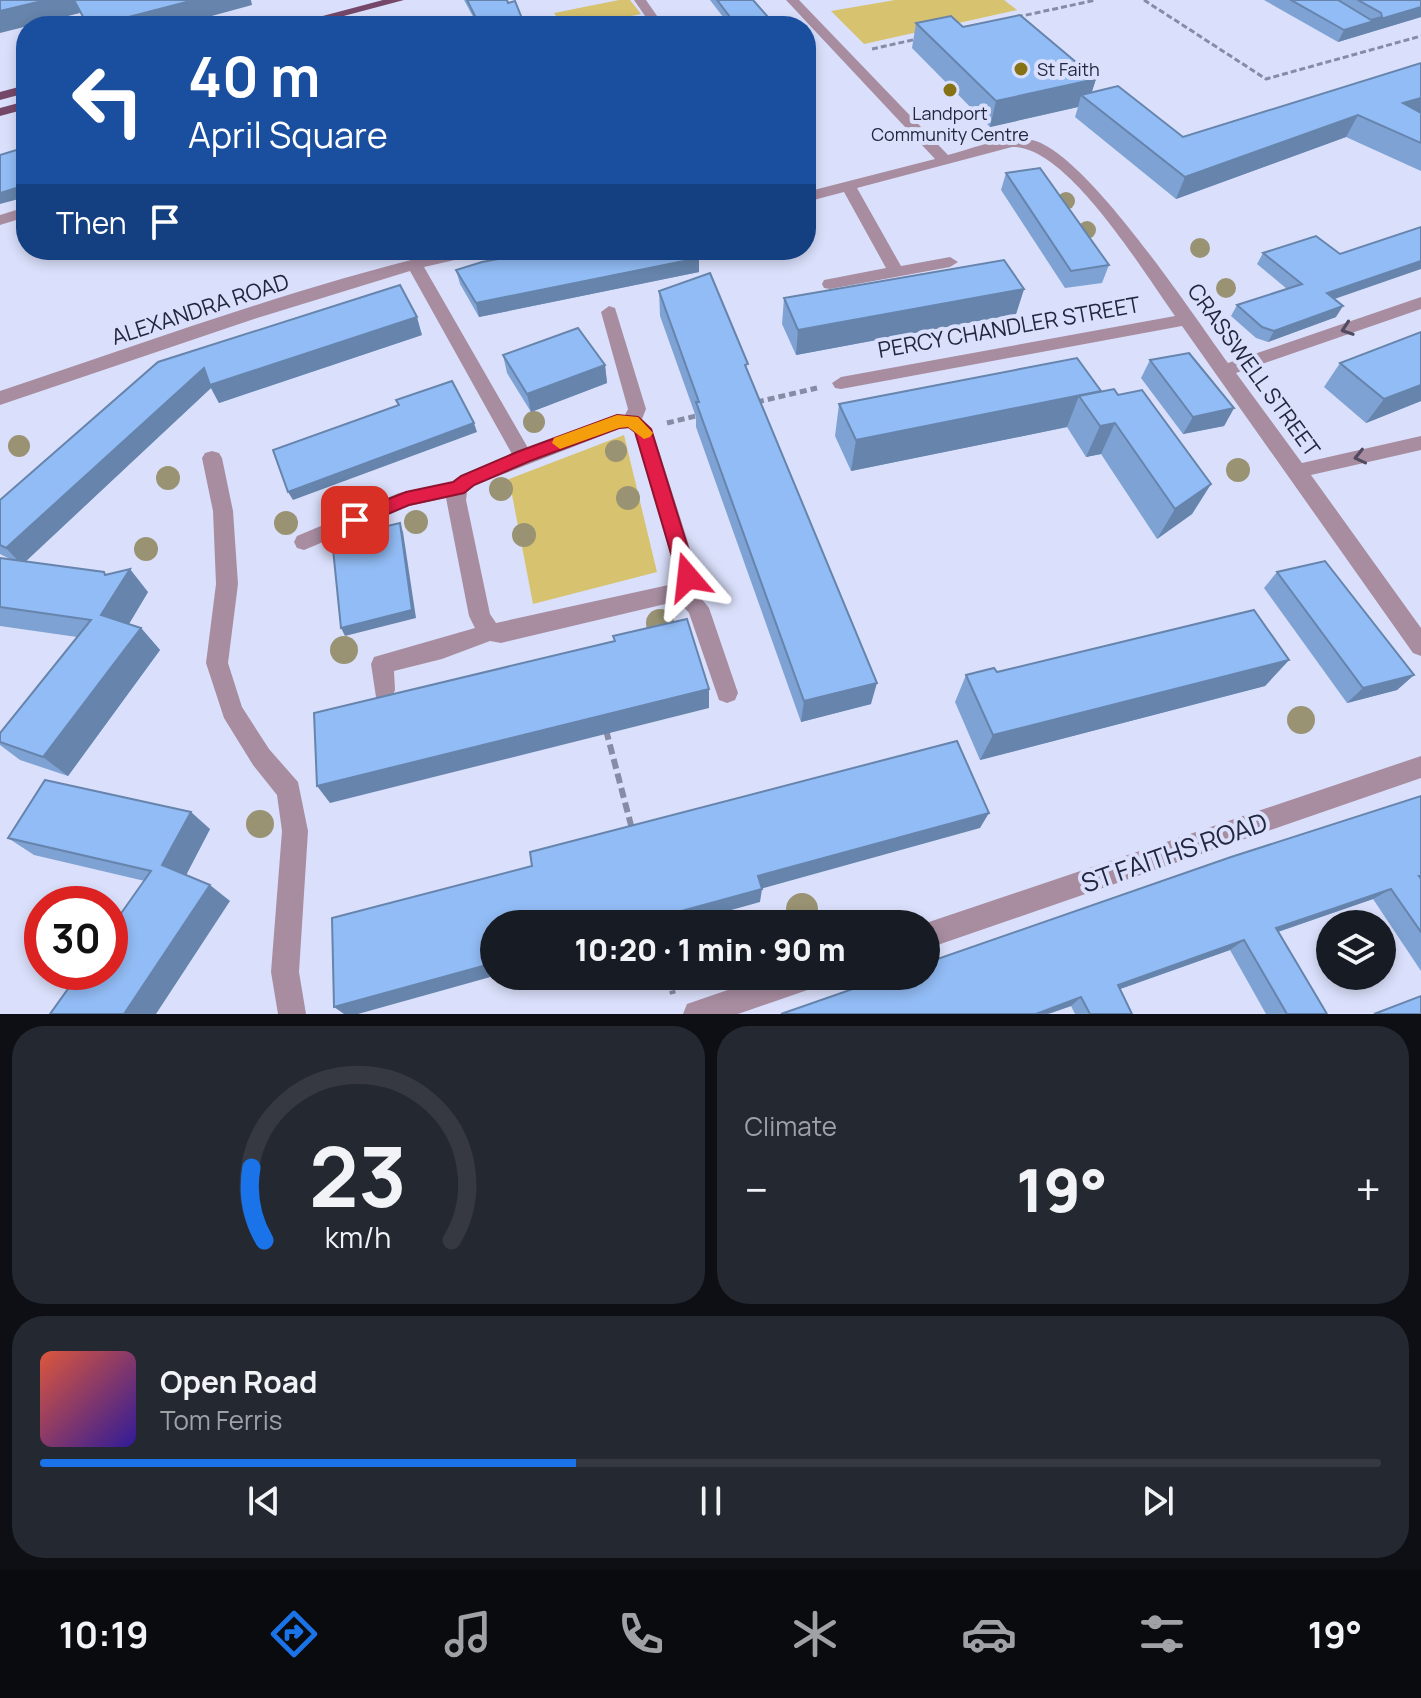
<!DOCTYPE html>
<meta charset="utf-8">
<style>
:root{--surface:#171b24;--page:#242831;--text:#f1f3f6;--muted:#9ea1a6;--line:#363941;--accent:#1a73e8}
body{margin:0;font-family:Manrope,sans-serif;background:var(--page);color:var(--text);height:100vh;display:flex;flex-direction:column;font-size:30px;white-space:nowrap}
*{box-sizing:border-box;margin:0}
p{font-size:26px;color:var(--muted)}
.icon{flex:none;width:44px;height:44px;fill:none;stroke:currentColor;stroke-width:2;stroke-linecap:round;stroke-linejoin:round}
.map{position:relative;height:1014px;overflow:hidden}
.panel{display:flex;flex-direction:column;gap:12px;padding:12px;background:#0d0f14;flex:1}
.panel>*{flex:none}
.guide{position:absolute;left:16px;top:16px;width:800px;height:244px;border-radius:32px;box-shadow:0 4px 12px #0003;background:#1a4fa0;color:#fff;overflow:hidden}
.tools{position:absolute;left:1316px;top:910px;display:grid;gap:16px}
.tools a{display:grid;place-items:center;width:80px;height:80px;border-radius:50%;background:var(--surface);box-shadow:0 4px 12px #0003;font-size:40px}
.speed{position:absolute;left:24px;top:886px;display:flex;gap:16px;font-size:40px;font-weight:700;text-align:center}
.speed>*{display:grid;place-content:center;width:104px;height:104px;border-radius:50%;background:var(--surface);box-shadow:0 4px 12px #0003;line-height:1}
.speed .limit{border:12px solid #d22;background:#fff;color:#111}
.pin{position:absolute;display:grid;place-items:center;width:68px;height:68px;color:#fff;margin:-34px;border-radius:16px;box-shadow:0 4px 12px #0006}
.me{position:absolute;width:88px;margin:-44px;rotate:343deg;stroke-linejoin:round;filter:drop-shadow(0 0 6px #0008)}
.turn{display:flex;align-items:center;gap:28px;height:168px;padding:0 40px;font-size:36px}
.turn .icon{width:104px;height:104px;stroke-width:2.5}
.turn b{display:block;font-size:56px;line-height:68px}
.then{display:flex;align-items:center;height:76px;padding:0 40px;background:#0003;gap:16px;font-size:30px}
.big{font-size:60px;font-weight:800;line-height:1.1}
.panel .card{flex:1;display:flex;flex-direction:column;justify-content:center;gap:12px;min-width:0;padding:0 28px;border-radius:32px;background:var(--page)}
.panel .dial{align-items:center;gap:0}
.dial svg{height:208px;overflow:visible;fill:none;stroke:var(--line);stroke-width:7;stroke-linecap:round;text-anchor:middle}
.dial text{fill:var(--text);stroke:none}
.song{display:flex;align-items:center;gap:24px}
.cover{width:96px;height:96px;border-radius:12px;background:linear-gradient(135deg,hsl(10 70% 55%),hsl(250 70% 35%))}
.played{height:8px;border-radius:4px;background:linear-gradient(90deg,var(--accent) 40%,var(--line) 40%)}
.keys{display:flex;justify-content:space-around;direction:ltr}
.heat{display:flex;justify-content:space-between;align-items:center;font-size:44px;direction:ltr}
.panel .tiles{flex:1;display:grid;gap:12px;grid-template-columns:1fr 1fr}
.card:last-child{grid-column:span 2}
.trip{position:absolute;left:480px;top:910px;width:460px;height:80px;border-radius:40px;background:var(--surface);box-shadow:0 4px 12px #0003;font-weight:800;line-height:80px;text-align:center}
.dock{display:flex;height:128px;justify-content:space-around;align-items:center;background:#090b0e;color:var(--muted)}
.dock .icon{width:56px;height:56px}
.dock .selected{color:var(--accent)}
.dock b{font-size:36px;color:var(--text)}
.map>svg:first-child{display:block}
.green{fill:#d6c26f}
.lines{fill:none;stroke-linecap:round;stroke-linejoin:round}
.path-far2{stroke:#878ca6;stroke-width:3;stroke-dasharray:6 3;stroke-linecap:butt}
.path-far1{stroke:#878ca6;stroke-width:5;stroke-dasharray:7 4;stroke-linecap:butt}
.path{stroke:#878ca6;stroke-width:6;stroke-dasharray:10 5;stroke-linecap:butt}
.street{fill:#a88da1;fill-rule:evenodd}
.primary{fill:#75486a;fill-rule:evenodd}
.tree{fill:#999373}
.wall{fill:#7ea2d3}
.shaded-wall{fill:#6684ac}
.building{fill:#92bcf5;stroke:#6684ac;stroke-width:2}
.oneway{stroke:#514a61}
.route{fill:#e11d48;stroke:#92132f;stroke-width:2}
.slow{fill:#f59e0b}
.poi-dot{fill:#867214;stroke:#dae0fb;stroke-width:3}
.labels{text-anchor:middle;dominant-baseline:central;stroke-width:8;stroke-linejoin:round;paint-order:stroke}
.far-poi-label{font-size:18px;fill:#22263f;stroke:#dae0fb;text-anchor:start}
.street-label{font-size:22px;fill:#22263f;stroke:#dae0fb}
.near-street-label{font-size:26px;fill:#22263f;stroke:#dae0fb}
</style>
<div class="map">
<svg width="1421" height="1014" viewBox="0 0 1421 1014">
<rect width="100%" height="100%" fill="#dae0fb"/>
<!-- green -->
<g class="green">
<polygon points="619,0 630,0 641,14 584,26 563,26 554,13"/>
<polygon points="895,0 1004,0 1017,10 864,44 831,11"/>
<polygon points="624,435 657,572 533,604 509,479"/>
</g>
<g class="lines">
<!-- path-far2 -->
<g class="path-far2">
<polyline points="1144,0 1266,79 1421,36"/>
<polyline points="1017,17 1096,0"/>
<polyline points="872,49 917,39"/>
</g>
<!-- path-far1 -->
<g class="path-far1">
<polyline points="757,402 817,388"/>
<polyline points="667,423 700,415"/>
</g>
<!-- path -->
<g class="path">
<polyline points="606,730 632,829"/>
<polyline points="668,976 673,994"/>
</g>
<!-- street -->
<g class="street">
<polygon points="634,0 646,0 664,26 652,26"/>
<path d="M786 0H799L948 155C973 149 1005 134 1032 140 1086 152 1192 314 1228 363L1421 297V309L1236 373 1302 463 1421 436V450L1311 475 1421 628V656L1413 653 1182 326 841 389 835 388 832 383 841 377 1175 316C1144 273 1067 145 1012 147L857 188 901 266 950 257 958 262 950 267 830 289 824 288 822 284 824 280 886 268 844 192 806 202V192L935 159Z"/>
<polygon points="26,207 26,217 0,225 0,215"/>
<path d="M453 250H483L481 254 424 267 528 448 610 417 625 415 628 409 601 312 609 306 615 308 646 409 642 419 652 429 699 577 693 588 709 608 738 693 735 700 727 703 719 700 689 613 678 601 501 643 490 641 442 659 394 671 395 690 392 697 384 700 376 697 371 664 374 657 475 628 469 616 446 498 409 506 304 550 297 548 294 542 297 536 399 493 452 482 461 475 512 454 410 271 254 319 0 405V391C149 342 299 285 453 250ZM628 428 635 433 677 577 673 584 496 623 490 614 466 500 467 492 475 485 619 429Z"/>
<polygon points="212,451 219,453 222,458 233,511 238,584 228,663 242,707 269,749 298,782 308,831 299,972 306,1014 278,1014 271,972 282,831 277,795 253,765 224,718 206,663 216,584 213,511 202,458 205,453"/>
<polygon points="1421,756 1421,778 926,949 926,924 923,924 926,923"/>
<polygon points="768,976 823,976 819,986 738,1014 683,1014 687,1004"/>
</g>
<!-- primary -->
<g class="primary">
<polygon points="383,0 404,0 306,26 285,26"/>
<polygon points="26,85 26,93 0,100 0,92"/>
<polygon points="26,101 26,109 0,116 0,108"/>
</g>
</g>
<!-- trees -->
<g class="tree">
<circle cx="1066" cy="201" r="9"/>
<circle cx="1087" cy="230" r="9"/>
<circle cx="1200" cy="248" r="10"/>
<circle cx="1226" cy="288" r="10"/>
<circle cx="534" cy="422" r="11"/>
<circle cx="19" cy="446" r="11"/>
<circle cx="616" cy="451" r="11"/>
<circle cx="1238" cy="470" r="12"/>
<circle cx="168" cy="478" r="12"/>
<circle cx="501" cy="489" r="12"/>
<circle cx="628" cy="498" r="12"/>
<circle cx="416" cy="522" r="12"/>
<circle cx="286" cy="523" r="12"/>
<circle cx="524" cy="535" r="12"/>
<circle cx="146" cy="549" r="12"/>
<circle cx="660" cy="623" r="14"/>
<circle cx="344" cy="650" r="14"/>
<circle cx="1301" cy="720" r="14"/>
<circle cx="260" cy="824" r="14"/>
<circle cx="802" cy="909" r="16"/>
</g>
<!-- wall -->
<g class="wall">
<polygon points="464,0 507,0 525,26 478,26"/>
<polygon points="710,0 753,0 776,26 730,26"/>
<polygon points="1264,0 1421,0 1421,17 1338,42"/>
<polygon points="916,23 963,27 1096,79 1091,93 1183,137 1421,63 1421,171 1346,137 1176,199 1075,117 1078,107 990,127 912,48"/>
<polygon points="1006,173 1109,265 1102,283 1065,288 1001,190"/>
<polygon points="1263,253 1335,299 1336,317 1268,342 1256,338 1231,316 1237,305 1287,289 1257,264"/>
<polygon points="456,270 699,272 479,317 460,284"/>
<polygon points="1024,289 1016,314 796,355 782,324 784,298"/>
<polygon points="659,291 747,372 871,704 801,722 696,427 696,417 660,316"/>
<polygon points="1421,332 1421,401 1366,423 1324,387 1340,363"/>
<polygon points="422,335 219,403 211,388 25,561 107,575 148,592 129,624 141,628 160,650 68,776 20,760 0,745 0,733 77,637 0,626 0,558 10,559 0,554 0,500 158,362"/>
<polygon points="503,355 605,365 607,383 531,412 507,373"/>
<polygon points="1150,360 1234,408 1224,426 1183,434 1141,378"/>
<polygon points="1101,392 1118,395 1211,484 1192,514 1157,539 1101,454 1086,457 1067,427 851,471 835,436 839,404"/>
<polygon points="1277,572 1414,675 1397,690 1347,703 1264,588"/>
<polygon points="1289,660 1265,686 980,760 955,702 966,675 997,672"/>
<polygon points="1421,796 1421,971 1373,899 1278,932 1327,1014 1266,1014 1230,950 1120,989 1132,1014 1075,1014 1071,1006 1048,1014"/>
<polygon points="210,829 186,875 230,901 34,855 8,838"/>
</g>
<!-- shaded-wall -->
<g class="shaded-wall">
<polygon points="46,0 74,0 80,13 0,33 0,11"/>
<polygon points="194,0 251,0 252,5 175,26 94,26"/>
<polygon points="1421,7 1421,17 1338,42 1344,30"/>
<polygon points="1096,79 1089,101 1081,95 1078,107 990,127 996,101"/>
<polygon points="1421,98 1421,115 1403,103"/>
<polygon points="1358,115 1346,137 1176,199 1185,177"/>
<polygon points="26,185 26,197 0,204 0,193"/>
<polygon points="699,258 699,272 479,317 476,303"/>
<polygon points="1421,261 1421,269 1320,304 1327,293"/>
<polygon points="1024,289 1016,314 796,355 798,330"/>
<polygon points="1343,306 1336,317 1268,342 1274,331"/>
<polygon points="417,317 422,335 219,403 211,388 22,565 6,548 204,368"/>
<polygon points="605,365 607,383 531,412 527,394"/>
<polygon points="1421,385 1421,401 1366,423 1384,399"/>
<polygon points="1079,396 1067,427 851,471 856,440"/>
<polygon points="1234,408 1224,426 1183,434 1193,417"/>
<polygon points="474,423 477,432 293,500 288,492"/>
<polygon points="1115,423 1101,454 1086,457 1100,426"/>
<polygon points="1211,484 1192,514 1157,539 1175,509"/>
<polygon points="400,523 403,532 416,618 345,636 341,628"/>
<polygon points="130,569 148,592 121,637 101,615 105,575 104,572 118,588"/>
<polygon points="141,628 160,650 68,776 43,757"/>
<polygon points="1289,660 1265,686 980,760 993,735"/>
<polygon points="1414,675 1397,690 1347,703 1363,688"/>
<polygon points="877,683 871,704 801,722 804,701"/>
<polygon points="709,689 709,708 330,803 317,786"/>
<polygon points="191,812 210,829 183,881 162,865"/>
<polygon points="989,813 980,828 757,890 758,876"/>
<polygon points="210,885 230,901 156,1014 124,1014"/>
<polygon points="762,889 760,902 681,924 634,924"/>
<polygon points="1391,889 1373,899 1260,938 1276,928"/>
<polygon points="1244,940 1230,950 1106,994 1118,985"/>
<polygon points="494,963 494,976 358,1014 344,1014 334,1007"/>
<polygon points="1081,997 1071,1006 1048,1014 1036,1014"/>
</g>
<!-- building -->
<g class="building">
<polygon points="0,0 46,0 0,11"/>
<polygon points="74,0 194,0 94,26 88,26"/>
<polygon points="467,0 507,0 508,3 515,1 525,26 480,26"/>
<polygon points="717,0 753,0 776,26 737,26"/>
<polygon points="1291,0 1338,0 1371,20 1382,17 1381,13 1358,0 1421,0 1421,7 1344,30"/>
<polygon points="1020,15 1096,79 996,101 916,23 951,16 963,27"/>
<polygon points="1421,63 1421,98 1403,103 1421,113 1421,143 1358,115 1185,177 1081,95 1118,86 1183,137"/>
<polygon points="26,147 26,185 0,193 0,155"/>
<polygon points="1040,168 1109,265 1071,271 1006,173"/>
<polygon points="1421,227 1421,261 1327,293 1343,306 1274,331 1262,327 1237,305 1302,284 1263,253 1316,236 1340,254"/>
<polygon points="546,250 696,250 699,258 476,303 456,270 482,262"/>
<polygon points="1004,260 1024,289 798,330 784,298"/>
<polygon points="710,273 748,364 745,365 877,683 804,701 696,402 699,402 659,291"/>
<polygon points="400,285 417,317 210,385 204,368 6,548 0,545 0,500 158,362"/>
<polygon points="578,328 605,365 527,394 503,355"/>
<polygon points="1421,332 1421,385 1384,399 1340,363"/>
<polygon points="1189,353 1234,408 1193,417 1150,360"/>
<polygon points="1077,358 1101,391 856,440 839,404"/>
<polygon points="452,381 474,423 288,492 273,450 399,405 396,400"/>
<polygon points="1114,389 1118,395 1142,390 1211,484 1175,509 1115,423 1100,426 1079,396"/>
<polygon points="400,523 412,610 341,628 332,539"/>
<polygon points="0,558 104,572 105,575 130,569 101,615 141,628 43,757 0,742 0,733 91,620 0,607"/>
<polygon points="1325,561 1414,675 1363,688 1277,572"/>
<polygon points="1254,610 1289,660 993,735 966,675 994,668 997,672"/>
<polygon points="687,619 709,689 317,786 314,713 615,641 613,636"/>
<polygon points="957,741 989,813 758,876 762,889 634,924 494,924 494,963 334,1007 332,918 532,866 530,852"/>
<polygon points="45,780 191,812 162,865 210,885 124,1014 50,1014 80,972 110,972 110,929 151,871 8,838"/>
<polygon points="1421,796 1421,876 1419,876 1421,879 1421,932 1391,889 1276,928 1327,1014 1287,1014 1244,940 1118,985 1132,1014 1090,1014 1081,997 1036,1014 781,1014 890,976 926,976 926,963 1231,857"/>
<polygon points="1421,996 1421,1014 1374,1014"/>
</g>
<!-- one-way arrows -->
<defs><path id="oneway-chevron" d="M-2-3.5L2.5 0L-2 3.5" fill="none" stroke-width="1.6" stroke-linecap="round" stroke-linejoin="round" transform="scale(2)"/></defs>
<g class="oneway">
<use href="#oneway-chevron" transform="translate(1347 329) rotate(161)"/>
<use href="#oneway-chevron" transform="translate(1360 457) rotate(167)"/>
</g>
<!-- route -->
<polygon class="route" points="617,415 638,417 651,429 697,577 695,583 681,583 678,577 635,432 629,427 619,428 530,461 474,485 464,493 409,505 355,528 346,520 348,515 406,492 453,482 461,476 517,452"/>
<!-- slow -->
<polygon class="slow" points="617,415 638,417 653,433 650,437 644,439 628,427 619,428 560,449 552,443 554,438"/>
<!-- markers -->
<g class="poi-dot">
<circle cx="1021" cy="69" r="8"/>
<circle cx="950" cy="90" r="8"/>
</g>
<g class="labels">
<!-- far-poi labels -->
<g class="far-poi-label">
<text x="1037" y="69">St Faith</text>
<text x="950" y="113" text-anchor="middle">Landport<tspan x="950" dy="21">Community Centre</tspan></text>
</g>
<!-- street labels -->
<g class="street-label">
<text transform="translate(200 309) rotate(-18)">ALEXANDRA ROAD</text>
<text transform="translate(1009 327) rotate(-10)">PERCY CHANDLER STREET</text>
<text transform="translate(1254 370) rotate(54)">CRASSWELL STREET</text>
</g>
<!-- near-street labels -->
<g class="near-street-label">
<text transform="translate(1174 852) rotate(-19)">ST FAITHS ROAD</text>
</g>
</g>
</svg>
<div class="tools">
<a><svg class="icon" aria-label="layers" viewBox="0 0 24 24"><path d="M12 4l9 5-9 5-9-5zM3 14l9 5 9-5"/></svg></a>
</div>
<div class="speed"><div class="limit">30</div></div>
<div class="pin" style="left:355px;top:520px;background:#d93025"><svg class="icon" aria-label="arrive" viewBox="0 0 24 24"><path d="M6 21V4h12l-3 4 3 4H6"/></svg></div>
<svg class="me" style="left:688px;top:577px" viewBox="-20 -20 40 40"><path d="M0-17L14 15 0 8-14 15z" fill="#e11d48" stroke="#fff" stroke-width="4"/></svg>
<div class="trip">10:20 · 1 min · 90 m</div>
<div class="guide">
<div class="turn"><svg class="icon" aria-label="left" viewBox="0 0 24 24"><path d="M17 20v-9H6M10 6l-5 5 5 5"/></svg><div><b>40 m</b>April Square</div></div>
<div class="then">Then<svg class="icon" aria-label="arrive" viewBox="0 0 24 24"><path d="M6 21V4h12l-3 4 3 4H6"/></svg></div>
</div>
</div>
<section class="panel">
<div class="tiles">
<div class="card dial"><svg viewBox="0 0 100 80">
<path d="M14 69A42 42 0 1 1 86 69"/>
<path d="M14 69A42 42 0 0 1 9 41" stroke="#1a73e8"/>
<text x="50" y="56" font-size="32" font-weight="700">23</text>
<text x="50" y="72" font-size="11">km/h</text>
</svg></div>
<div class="card"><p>Climate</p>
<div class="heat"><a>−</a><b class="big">19°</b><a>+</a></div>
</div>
<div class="card">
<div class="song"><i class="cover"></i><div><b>Open Road</b><p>Tom Ferris</p></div></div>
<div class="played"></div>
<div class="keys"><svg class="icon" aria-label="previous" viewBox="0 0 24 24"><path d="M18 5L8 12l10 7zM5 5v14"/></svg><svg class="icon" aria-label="pause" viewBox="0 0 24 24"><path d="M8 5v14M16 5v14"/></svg><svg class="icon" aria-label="next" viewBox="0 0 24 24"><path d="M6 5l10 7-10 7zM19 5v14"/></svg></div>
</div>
</div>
</section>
<nav class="dock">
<b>10:19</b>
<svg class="icon selected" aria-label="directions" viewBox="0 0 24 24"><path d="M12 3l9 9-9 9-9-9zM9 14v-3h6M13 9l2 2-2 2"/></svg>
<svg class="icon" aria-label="music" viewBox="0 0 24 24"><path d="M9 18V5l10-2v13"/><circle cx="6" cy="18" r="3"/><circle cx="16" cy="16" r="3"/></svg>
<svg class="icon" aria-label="phone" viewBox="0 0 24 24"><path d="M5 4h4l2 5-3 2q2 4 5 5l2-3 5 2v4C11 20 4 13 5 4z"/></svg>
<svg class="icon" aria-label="climate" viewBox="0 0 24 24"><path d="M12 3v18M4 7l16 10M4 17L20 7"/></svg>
<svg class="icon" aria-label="car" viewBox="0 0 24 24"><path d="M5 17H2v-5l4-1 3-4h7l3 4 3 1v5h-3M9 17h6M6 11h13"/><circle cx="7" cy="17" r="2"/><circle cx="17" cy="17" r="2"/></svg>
<svg class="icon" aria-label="filters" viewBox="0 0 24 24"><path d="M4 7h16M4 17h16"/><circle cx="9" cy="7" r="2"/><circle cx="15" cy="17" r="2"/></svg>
<b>19°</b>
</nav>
